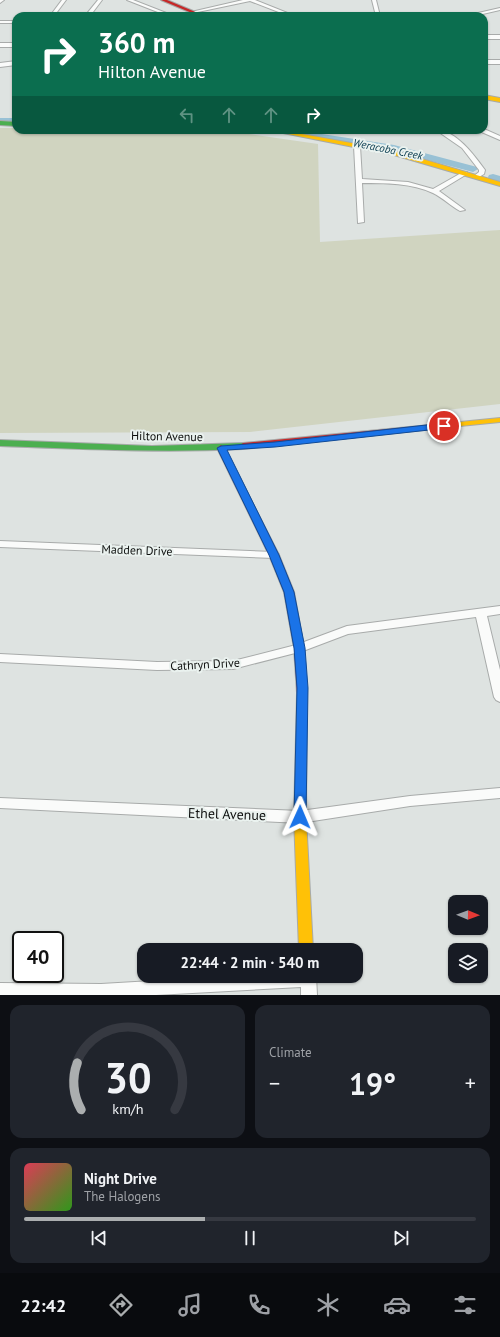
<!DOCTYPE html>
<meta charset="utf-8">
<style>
:root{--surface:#171b24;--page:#20242c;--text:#f1f3f6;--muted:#9ea1a6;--line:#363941;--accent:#abaeaf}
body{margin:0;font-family:"PT Sans",sans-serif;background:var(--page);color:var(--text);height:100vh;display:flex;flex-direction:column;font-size:15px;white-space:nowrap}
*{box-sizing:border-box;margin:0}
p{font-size:13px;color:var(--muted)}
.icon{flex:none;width:22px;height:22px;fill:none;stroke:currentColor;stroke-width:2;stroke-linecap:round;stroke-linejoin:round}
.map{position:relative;height:995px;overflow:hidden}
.panel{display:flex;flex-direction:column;gap:10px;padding:10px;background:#0d0f14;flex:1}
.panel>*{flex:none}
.guide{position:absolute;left:12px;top:12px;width:476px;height:122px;border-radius:12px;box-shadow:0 1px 3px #0004;background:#0b6e4f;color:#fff;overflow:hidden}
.needle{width:26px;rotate:91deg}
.tools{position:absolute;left:448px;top:895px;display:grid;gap:8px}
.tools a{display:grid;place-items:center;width:40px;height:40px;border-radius:8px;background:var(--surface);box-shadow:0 1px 3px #0004;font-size:20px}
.speed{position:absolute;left:12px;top:931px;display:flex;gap:8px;font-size:20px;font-weight:700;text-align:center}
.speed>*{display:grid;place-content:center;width:52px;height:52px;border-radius:50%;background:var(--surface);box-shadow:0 1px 3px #0004;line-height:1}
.speed .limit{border:2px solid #111;border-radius:6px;background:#fff;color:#111}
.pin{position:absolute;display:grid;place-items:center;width:34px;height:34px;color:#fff;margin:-17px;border:2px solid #fff;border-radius:50%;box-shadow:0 1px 4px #0007}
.me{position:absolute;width:44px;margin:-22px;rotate:1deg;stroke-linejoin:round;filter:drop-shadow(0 0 3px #0008)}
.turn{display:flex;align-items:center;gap:14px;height:84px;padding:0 20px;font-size:18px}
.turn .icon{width:52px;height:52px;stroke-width:2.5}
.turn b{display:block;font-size:28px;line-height:34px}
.lanes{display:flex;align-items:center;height:38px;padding:0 20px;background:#0003;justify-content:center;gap:20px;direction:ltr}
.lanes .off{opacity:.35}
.big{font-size:30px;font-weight:600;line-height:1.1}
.panel .card{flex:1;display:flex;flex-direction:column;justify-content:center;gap:6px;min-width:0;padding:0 14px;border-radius:12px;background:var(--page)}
.panel .dial{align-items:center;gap:0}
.dial svg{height:104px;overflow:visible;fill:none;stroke:var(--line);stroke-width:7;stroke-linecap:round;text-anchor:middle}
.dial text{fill:var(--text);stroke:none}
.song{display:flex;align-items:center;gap:12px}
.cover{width:48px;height:48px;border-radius:6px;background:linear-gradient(135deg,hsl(350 70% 55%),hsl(110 70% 35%))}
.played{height:4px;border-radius:2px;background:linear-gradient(90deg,var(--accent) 40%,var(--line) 40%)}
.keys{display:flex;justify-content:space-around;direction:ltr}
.heat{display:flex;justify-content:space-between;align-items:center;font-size:22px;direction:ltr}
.panel .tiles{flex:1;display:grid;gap:10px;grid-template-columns:1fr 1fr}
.card:last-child{grid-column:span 2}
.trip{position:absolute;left:137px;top:943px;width:226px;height:40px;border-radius:12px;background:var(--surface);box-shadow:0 1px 3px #0004;font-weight:600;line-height:40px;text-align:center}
.tab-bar{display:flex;height:64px;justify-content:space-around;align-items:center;background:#090b0e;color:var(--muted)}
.tab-bar .icon{width:28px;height:28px}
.tab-bar .on{color:var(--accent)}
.tab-bar b{font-size:18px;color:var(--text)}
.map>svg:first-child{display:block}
.green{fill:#d0d4c0}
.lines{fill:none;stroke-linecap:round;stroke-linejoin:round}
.river{fill:#98c1d5;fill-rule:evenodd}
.street-casing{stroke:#a8abaa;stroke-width:2}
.fast-casing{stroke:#a8abaa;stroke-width:2}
.slow-casing{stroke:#a8abaa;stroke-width:2}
.jam-casing{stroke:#a8abaa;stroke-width:2}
.street{fill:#fafbfa;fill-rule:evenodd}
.fast{fill:#4caf50;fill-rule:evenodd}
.slow{fill:#ffc107;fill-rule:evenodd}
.jam{fill:#c62828;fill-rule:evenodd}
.route{fill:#1a73e8;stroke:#114b97}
.labels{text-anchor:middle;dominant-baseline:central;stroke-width:4;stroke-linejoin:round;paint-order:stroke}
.far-water-label{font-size:11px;font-style:italic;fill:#06394d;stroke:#eaf2ef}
.street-label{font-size:12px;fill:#0d0f0e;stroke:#eaf2ef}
.near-street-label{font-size:14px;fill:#0d0f0e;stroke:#eaf2ef}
</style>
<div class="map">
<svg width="500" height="995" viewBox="0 0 500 995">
<rect width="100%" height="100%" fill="#dee3e1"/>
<!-- green -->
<g class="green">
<polygon points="394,12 434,13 434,16 390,16 389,14"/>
<polygon points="0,128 16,128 16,130 137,130 249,134 318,144 320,242 500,230 500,404 250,432 0,433"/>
</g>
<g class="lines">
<!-- river -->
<g class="river">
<rect x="0" y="118" width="16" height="6"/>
<polygon points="302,131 394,145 477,167 478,169 473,172 393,151 299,136 297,134 299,132"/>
<polygon points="493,174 500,176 500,182 489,179 488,177 489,175"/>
</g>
<!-- street casing -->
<g class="street-casing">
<g id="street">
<polygon points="0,0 4,0 0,3"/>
<polygon points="62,0 66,0 54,16 50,16"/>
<polygon points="98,0 102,0 90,16 85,16"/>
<polygon points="127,0 133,0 174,16 168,16"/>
<polygon points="243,0 255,0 295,16 289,16 250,1 193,13 191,12"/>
<polygon points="372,0 376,0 380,16 376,16"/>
<polygon points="500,8 500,10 474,16 465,16"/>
<rect x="0" y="21" width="16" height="2"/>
<rect x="484" y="35" width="16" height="4"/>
<rect x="0" y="43" width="16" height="4"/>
<rect x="484" y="60" width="16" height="4"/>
<polygon points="16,61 16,65 0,67 0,63"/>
<polygon points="484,129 500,136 500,140 477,130"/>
<path d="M436 130C456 130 474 155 485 170L484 174 479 177H475L474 176 479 172V170L462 148Z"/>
<path d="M357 144 360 146 362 179 408 182 433 189 463 172H467V174L439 191 465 210 460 211C451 206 443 198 433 193 412 183 385 183 362 183L364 222 358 223 354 146Z"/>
<polygon points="0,541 274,552 278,553 279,555 278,557 274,558 0,547"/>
<polygon points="500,606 500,614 487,616 500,670 500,702 496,700 494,697 476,617 348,634 303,651 233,669 157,670 0,662 0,654 157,662 233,661 296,645 347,626"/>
<polygon points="500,788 500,798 410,806 300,823 0,808 0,798 300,811 410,796"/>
<polygon points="237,976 316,976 317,995 301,995 301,987 156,995 0,995 0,983 101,984"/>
</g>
</g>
<!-- fast casing -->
<g class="fast-casing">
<g id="fast">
<polygon points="0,121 16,122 16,126 0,125"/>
<path d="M0 440 152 446 243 443 247 446 243 449C162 453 81 449 0 446Z"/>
</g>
</g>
<!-- slow casing -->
<g class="slow-casing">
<g id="slow">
<polygon points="484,95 500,98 500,102 484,99"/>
<polygon points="268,130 280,130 395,151 500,182 500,186 394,155"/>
<polygon points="500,418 500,422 440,428 436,426 440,424"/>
<polygon points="302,689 306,690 307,693 306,817 313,950 299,950 294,817 297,693 298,690"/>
</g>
</g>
<!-- jam casing -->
<g class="jam-casing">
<g id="jam">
<polygon points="161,0 167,0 205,16 199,16"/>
<polygon points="440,424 443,424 444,426 443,428 243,449 239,446 243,443"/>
<polygon points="221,445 225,448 279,555 294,592 304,648 307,693 306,696 302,697 298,696 297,693 294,648 284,592 269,555 217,448"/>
</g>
</g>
<!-- street -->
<use href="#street" class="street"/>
<!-- fast -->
<use href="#fast" class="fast"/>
<!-- slow -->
<use href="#slow" class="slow"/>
<!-- jam -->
<use href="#jam" class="jam"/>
</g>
<!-- route -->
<polygon class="route" points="444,423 447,424 448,426 447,428 275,447 227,450 279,555 294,592 305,648 308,688 306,817 304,820 300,822 296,820 294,817 297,688 294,648 284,592 269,555 217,448 221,446 275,442"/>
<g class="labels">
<!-- far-water labels -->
<g class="far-water-label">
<text transform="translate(388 149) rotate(11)">Weracoba Creek</text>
</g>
<!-- street labels -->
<g class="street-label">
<text transform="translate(167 436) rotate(1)">Hilton Avenue</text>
<text transform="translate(137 550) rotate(2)">Madden Drive</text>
<text transform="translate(205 664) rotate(-3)">Cathryn Drive</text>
</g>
<!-- near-street labels -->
<g class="near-street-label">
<text transform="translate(227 814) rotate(2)">Ethel Avenue</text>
</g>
</g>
</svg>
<div class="tools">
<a><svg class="needle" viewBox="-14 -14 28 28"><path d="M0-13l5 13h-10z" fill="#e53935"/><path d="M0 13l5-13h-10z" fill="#9ea1a6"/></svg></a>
<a><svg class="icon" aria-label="layers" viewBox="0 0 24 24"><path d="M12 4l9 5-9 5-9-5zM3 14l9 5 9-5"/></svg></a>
</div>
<div class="speed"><div class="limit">40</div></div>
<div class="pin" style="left:444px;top:426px;background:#d93025"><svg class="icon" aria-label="arrive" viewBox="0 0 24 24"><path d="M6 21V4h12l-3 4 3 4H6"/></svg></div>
<svg class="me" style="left:300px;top:817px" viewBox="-20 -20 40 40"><path d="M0-17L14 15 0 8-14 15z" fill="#1a73e8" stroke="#fff" stroke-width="4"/></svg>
<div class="trip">22:44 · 2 min · 540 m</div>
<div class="guide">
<div class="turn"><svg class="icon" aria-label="right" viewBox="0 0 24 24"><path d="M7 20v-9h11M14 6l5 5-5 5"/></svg><div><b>360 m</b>Hilton Avenue</div></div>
<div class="lanes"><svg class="icon off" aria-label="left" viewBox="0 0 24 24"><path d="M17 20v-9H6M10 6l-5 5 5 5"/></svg><svg class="icon off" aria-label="ahead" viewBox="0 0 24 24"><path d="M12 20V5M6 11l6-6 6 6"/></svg><svg class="icon off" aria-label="ahead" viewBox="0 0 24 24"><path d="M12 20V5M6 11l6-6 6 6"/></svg><svg class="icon" aria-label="right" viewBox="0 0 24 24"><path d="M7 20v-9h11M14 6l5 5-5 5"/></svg></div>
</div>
</div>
<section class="panel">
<div class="tiles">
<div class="card dial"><svg viewBox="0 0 100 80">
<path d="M14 69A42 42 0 1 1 86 69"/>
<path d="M14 69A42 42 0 0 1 11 33" stroke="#abaeaf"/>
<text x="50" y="56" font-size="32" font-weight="700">30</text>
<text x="50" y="72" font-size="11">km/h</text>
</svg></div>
<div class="card"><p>Climate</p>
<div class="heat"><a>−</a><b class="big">19°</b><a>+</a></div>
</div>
<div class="card">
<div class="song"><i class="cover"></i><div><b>Night Drive</b><p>The Halogens</p></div></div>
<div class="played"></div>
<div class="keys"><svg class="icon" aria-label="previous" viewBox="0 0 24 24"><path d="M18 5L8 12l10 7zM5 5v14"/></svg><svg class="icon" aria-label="pause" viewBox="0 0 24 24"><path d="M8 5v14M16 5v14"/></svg><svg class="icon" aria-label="next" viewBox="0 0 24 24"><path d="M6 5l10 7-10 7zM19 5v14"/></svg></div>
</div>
</div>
</section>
<nav class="tab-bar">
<b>22:42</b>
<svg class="icon on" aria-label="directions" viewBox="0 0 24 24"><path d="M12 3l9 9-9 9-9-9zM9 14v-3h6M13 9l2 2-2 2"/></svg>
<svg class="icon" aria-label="music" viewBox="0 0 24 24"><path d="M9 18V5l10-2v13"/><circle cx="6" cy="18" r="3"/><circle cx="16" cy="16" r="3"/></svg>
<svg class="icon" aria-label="phone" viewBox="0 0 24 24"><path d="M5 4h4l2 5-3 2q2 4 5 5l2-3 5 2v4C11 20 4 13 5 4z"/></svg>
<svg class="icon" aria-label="climate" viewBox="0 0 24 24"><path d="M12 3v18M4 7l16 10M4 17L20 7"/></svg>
<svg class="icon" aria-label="car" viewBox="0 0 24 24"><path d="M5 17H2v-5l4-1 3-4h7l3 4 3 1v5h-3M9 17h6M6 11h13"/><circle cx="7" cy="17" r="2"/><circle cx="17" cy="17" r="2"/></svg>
<svg class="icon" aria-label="filters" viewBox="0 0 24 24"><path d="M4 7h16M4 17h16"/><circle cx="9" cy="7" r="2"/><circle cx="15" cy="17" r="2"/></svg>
</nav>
